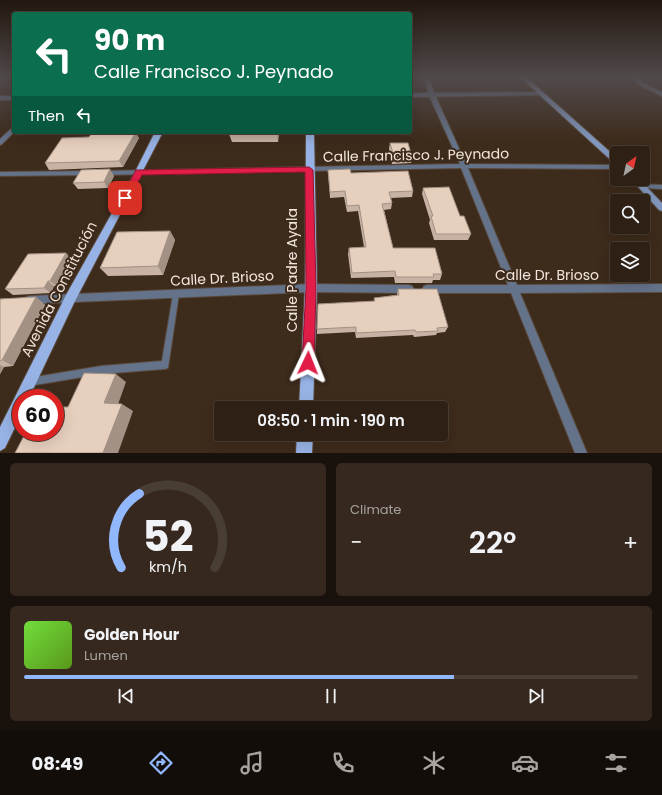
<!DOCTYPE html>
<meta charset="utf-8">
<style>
:root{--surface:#2e2015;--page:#36281e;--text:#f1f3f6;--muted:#a7a3a0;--line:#493e34;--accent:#91b8fd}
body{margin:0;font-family:Poppins,sans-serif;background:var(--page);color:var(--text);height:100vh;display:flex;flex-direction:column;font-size:15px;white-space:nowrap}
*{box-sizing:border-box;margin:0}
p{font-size:13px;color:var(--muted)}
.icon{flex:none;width:22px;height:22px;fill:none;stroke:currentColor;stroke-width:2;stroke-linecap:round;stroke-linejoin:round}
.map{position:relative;height:453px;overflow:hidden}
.panel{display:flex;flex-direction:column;gap:10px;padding:10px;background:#19120c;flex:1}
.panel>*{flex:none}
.banner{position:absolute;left:12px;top:12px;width:400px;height:122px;border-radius:4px;box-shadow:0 4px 16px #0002,0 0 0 1px var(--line);background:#0b6e4f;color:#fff;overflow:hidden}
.needle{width:26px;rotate:33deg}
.fabs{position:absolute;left:610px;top:146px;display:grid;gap:8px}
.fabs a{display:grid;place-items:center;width:40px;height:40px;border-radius:4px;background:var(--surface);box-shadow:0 4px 16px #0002,0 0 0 1px var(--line);font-size:20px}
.speed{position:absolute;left:12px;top:389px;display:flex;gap:8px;font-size:20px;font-weight:700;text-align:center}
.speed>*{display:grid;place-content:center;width:52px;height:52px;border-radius:50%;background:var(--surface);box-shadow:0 4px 16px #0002,0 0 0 1px var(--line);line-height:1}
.speed .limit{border:6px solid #d22;background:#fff;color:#111}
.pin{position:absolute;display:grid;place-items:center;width:34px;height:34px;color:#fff;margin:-17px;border-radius:8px;box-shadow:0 2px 6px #0006}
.me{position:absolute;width:44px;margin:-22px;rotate:2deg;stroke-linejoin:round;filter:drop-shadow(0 0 3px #0008)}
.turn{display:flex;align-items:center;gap:14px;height:84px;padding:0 16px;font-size:18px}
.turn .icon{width:52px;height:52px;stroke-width:2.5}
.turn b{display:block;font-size:28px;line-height:34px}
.then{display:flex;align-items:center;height:38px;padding:0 16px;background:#0003;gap:8px;font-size:15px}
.big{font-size:30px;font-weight:600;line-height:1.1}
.panel .widget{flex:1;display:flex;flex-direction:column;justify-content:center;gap:6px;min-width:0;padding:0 14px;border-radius:6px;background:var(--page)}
.panel .dial{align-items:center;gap:0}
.dial svg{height:104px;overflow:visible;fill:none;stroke:var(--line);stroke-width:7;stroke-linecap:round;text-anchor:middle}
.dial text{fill:var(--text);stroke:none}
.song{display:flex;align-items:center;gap:12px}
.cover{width:48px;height:48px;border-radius:6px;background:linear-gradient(135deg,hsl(100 70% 55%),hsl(90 70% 35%))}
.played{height:4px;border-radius:2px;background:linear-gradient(90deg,var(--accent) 70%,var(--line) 70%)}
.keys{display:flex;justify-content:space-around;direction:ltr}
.heat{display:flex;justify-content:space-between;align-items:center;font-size:22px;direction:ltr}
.panel .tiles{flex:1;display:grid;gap:10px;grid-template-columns:1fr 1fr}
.widget:last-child{grid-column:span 2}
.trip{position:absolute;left:214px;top:401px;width:234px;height:40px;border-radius:4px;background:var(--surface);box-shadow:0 4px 16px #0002,0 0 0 1px var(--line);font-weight:600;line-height:40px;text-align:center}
.dock{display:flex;height:64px;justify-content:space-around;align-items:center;background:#120d08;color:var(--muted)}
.dock .icon{width:28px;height:28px}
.dock .on{color:var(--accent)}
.dock b{font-size:18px;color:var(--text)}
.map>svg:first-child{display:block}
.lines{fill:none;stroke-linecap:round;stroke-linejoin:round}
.service-casing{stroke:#5a493b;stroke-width:2}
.minor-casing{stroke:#5a493b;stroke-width:2}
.tertiary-casing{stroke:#5a493b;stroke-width:2}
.secondary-casing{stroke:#5a493b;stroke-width:2}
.primary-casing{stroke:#5a493b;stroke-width:2}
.service{fill:#64728a;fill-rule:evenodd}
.minor{fill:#64728a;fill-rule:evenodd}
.tertiary{fill:#64728a;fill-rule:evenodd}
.secondary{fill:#8197be;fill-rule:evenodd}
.primary{fill:#97b3e5;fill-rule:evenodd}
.wall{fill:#c7b2a3}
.shaded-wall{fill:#a29184}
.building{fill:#e7cfbd;stroke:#a29184}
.route{fill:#e11d48;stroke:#92132f}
.labels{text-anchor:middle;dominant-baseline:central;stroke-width:4;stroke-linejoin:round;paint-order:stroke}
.street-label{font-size:14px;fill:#f2e5dc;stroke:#3d2b1c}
</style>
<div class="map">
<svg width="662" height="453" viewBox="0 0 662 453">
<rect width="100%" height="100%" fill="#3d2b1c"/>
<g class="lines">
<!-- service casing -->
<g class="service-casing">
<polygon id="service" points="176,291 178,292 179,294 168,368 165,369 101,374 29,386 26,385 25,382 26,379 29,378 101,366 162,361 173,294 174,292"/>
</g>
<!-- minor casing -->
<g class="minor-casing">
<g id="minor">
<polygon points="424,77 429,77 435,95 466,164 617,165 617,169 468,168 517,285 662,284 662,292 520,293 587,453 575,453 511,293 427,293 424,292 422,289 424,286 427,285 508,285 461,168 102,175 99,173 102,171 460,164 429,95"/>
<polygon points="631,77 637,77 643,83 662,92 662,96 639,85"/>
<polygon points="90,171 92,171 93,173 92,175 0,176 0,172"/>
<polygon points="640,184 662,185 662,189 643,188 639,186"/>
<polygon points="311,284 409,285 412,286 414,289 412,292 409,293 311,292 29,304 26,303 24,300 26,297 29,296"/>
</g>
</g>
<!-- tertiary casing -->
<g class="tertiary-casing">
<g id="tertiary">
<polygon points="542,92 543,93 540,95 410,97 410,93"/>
<rect x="0" y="96" width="14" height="4"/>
<polygon points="14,127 14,132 2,144 0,145 0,139 12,128"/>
</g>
</g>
<!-- secondary casing -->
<g class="secondary-casing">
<g id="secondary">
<polygon points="520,77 526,77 617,158 617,164 615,164"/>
<polygon points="631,179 639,179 662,203 662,211 659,210"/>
</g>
</g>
<!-- primary casing -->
<g class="primary-casing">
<g id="primary">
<polygon points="155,132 163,132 74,303 29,398 21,398 21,415 5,448 0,451 0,427 66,295 135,172"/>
<polygon points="306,132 314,132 317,288 313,408 299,408 305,288"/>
<polygon points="297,434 313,434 312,453 296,453"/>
</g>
</g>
<!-- service -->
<use href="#service" class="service"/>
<!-- minor -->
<use href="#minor" class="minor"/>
<!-- tertiary -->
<use href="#tertiary" class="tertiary"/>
<!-- secondary -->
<use href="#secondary" class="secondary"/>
<!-- primary -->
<use href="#primary" class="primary"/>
</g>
<!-- wall -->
<g class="wall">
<polygon points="279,132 278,142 232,142 229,134"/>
<polygon points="137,135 139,138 123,167 49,170 45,163 89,137"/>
<polygon points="390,143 412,157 411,163 392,164 389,149"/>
<polygon points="328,170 351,173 413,191 412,197 391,198 392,203 391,209 384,210 393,248 442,274 440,280 433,280 432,283 395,283 394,277 351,278 348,254 349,248 364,247 358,211 347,212 344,197 330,198"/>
<polygon points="114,176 108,188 78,189 73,183"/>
<polygon points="423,188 460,216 471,234 468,240 434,240 429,223 430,220 422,194"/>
<polygon points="170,231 175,240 163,275 108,276 100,268"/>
<polygon points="66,253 71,259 57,286 54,286 51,293 13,295 5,289"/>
<polygon points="398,289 448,327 445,332 437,333 436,335 414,337 413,335 356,338 355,332 317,334 317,329 374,301 374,298 397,295"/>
<polygon points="36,297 45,305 13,366 4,367 0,374 0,299"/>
</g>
<!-- shaded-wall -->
<g class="shaded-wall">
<polygon points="132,132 139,132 137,135 139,138 123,167 119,161"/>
<polygon points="277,132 279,132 278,142 277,133"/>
<polygon points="110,169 114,176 108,188 104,182"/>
<polygon points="170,231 175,240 163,275 158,266"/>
<polygon points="66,253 71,259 57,286 50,281"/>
<polygon points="48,281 54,286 51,293 44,288"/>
<polygon points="36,297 45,305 13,366 2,360"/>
<polygon points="0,365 4,367 0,374"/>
<polygon points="116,374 126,382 116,410 104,403"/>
<polygon points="122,404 133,411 118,453 103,453"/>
</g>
<!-- building -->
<g class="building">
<polygon points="93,132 136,132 119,161 45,163 62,138 89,137"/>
<polygon points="230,132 277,132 277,133 229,134"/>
<polygon points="390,143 408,143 412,157 394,157"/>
<polygon points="110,169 104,182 73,183 81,170"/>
<polygon points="350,169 351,173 408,171 413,191 389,192 392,203 382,204 393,248 435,248 442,274 433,274 434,277 396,277 395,271 352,273 349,248 366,247 359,205 347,206 345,191 330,192 328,170"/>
<polygon points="449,187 460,216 464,216 471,234 436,234 431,216 433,216 423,188"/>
<polygon points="170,231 158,266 100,268 117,232"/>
<polygon points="66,253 50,281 48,281 44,288 5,289 28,254"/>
<polygon points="398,289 437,289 448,327 437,328 438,331 416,332 415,330 356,333 356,327 317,329 318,304 375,301 374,298 399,295"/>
<polygon points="36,297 2,360 0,361 0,299"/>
<polygon points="84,373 116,374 104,403 122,404 103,453 15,453 26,432 55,432 55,407 68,407"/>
</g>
<!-- sky -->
<linearGradient id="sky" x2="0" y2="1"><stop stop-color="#22180f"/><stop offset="0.55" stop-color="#514a4b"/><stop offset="1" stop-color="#514a4b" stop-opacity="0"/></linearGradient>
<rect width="662" height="141" fill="url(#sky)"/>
<!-- route -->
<polygon class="route" points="309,167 313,170 316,288 314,363 312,367 308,369 304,367 302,363 306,288 305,172 142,175 128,200 125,201 121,198 136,170 139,170"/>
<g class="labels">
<!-- street labels -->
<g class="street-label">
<text transform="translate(416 155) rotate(-1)">Calle Francisco J. Peynado</text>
<text transform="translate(292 270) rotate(-90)">Calle Padre Ayala</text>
<text x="547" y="275">Calle Dr. Brioso</text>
<text transform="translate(222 278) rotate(-3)">Calle Dr. Brioso</text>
<text transform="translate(59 289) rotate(-63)">Avenida Constitución</text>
</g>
</g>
</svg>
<div class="fabs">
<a><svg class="needle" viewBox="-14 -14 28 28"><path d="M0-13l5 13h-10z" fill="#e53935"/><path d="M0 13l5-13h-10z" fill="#a7a3a0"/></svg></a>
<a><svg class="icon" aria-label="search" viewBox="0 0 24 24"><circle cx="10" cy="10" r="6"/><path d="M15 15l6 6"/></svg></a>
<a><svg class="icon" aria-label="layers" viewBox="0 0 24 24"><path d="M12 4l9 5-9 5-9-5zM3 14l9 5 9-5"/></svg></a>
</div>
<div class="speed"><div class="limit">60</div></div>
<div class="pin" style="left:125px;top:198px;background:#d93025"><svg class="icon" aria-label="arrive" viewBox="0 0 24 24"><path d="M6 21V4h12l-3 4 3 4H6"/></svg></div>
<svg class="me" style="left:308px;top:363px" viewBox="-20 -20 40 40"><path d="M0-17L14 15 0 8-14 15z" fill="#e11d48" stroke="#fff" stroke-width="4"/></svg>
<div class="trip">08:50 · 1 min · 190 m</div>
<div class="banner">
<div class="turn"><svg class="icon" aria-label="left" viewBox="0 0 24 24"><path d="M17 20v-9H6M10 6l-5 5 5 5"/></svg><div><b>90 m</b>Calle Francisco J. Peynado</div></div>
<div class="then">Then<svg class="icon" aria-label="left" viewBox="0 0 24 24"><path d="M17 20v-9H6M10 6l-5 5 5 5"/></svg></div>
</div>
</div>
<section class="panel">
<div class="tiles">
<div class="widget dial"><svg viewBox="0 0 100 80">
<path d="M14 69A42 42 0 1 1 86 69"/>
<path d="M14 69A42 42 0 0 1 28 12" stroke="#91b8fd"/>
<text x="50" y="56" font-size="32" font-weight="700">52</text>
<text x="50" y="72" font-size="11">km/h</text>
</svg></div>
<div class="widget"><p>Climate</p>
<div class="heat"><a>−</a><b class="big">22°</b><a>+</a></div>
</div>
<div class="widget">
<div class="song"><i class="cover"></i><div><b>Golden Hour</b><p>Lumen</p></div></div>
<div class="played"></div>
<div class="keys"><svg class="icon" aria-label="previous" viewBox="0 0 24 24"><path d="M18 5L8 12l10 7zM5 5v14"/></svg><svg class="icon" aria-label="pause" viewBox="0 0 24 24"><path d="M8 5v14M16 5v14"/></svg><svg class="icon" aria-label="next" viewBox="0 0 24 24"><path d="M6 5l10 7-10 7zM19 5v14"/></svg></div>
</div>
</div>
</section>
<nav class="dock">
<b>08:49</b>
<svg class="icon on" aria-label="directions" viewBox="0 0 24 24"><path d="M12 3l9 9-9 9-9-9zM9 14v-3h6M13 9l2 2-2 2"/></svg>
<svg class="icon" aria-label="music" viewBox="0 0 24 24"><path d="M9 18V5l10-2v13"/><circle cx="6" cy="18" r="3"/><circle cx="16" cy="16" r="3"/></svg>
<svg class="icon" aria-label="phone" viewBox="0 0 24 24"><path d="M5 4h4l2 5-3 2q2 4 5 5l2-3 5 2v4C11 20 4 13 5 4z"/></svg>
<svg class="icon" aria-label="climate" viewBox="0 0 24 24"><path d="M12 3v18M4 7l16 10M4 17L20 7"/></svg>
<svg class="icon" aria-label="car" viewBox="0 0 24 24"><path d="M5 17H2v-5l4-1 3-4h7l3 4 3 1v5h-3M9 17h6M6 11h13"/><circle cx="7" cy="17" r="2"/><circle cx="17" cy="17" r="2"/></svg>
<svg class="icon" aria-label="filters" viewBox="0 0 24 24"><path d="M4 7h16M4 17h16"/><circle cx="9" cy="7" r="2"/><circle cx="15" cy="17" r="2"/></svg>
</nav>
